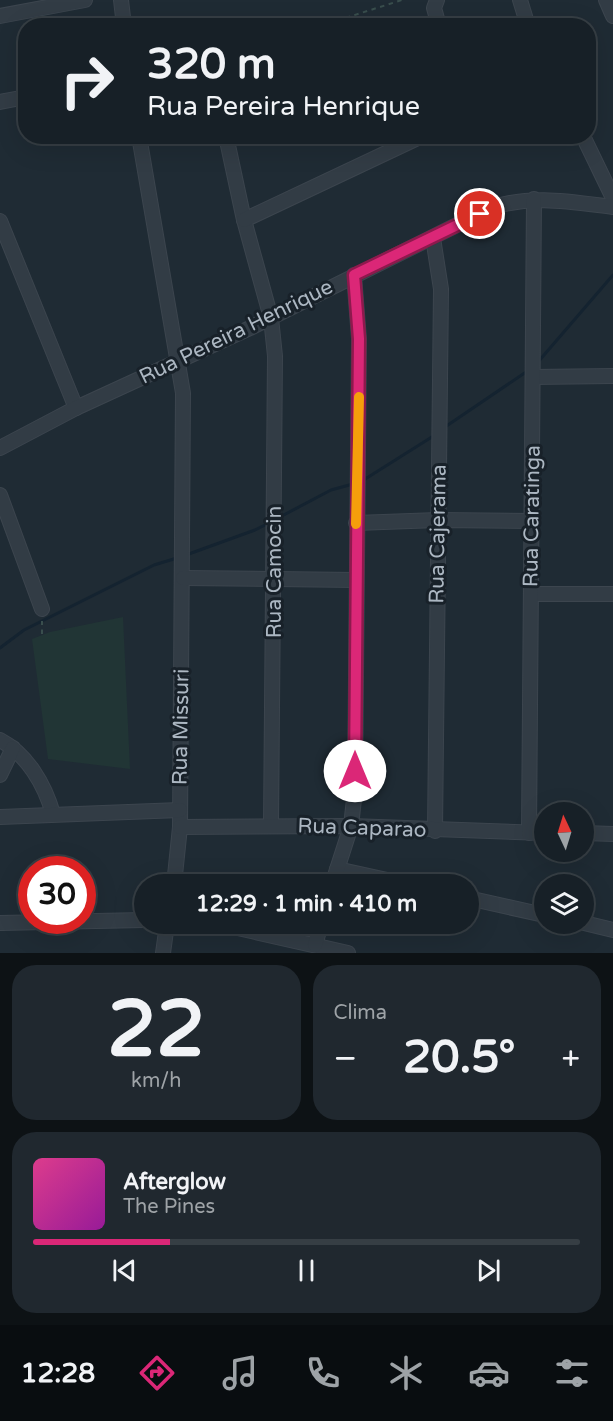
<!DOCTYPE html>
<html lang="pt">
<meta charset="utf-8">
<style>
:root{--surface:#172027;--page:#20282f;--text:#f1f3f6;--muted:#9ea3a7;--line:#363e44;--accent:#db2777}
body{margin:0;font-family:"Varela Round",sans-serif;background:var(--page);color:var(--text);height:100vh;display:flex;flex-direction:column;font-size:22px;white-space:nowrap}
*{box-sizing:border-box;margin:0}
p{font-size:20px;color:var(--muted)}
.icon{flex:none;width:33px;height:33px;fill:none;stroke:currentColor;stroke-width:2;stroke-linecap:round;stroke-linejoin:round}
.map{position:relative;height:953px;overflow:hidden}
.drawer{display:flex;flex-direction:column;gap:12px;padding:12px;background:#0d1215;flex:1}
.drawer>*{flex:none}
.top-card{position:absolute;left:18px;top:18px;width:578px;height:126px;border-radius:24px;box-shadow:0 6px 24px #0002,0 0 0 2px var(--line);background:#172027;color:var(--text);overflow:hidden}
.needle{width:39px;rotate:356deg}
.buttons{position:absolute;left:534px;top:802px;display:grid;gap:12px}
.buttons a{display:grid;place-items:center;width:60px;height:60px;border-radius:50%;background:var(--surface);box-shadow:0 6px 24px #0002,0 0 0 2px var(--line);font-size:30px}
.speed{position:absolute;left:18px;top:856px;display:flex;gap:12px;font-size:30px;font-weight:700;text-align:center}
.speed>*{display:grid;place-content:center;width:78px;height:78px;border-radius:50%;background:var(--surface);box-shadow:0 6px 24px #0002,0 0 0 2px var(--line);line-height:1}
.speed .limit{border:9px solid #d22;background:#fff;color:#111}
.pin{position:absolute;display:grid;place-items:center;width:51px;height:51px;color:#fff;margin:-26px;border:3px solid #fff;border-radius:50%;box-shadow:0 2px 6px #0007}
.me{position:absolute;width:66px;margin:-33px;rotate:0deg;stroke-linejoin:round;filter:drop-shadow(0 0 4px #0008)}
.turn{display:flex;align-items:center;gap:21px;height:126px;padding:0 30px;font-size:27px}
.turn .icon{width:78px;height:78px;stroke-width:2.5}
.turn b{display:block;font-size:42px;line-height:51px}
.big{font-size:45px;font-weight:700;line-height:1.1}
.drawer .widget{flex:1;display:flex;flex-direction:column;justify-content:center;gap:9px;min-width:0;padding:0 21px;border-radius:24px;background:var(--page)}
.drawer .dial{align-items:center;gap:0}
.dial b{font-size:78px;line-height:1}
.song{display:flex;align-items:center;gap:18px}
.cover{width:72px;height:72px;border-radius:9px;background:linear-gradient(135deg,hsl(330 70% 55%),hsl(300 70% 35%))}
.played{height:6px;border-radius:3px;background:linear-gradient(90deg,var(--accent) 25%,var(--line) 25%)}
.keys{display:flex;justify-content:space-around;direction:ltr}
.heat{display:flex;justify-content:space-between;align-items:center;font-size:33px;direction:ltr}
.drawer .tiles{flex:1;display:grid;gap:12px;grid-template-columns:1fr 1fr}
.widget:last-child{grid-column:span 2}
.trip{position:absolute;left:134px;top:874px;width:345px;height:60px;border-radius:30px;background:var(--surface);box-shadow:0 6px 24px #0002,0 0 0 2px var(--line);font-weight:700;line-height:60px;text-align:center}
.menu{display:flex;height:96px;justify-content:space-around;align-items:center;background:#090d10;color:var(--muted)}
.menu .icon{width:42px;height:42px}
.menu .active{color:var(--accent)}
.menu b{font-size:27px;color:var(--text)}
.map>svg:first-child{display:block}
.green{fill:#213535}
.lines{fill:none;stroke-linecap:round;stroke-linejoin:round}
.stream{stroke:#142330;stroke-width:3}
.minor-casing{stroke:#3c454e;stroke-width:16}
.path{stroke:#394e4d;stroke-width:2;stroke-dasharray:4.5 4.5;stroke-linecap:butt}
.minor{stroke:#323c45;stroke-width:14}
.route-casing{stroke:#8e194d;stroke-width:15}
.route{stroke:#db2777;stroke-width:10}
.slow{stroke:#f59e0b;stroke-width:10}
.labels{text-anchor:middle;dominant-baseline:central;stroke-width:6;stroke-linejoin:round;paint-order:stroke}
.street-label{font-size:21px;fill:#acb7c2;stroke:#182129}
</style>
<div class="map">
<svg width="613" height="953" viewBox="0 0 613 953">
<rect width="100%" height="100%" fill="#1f2b34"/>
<!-- green -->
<polygon class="green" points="123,617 130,769 48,759 32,639 50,632"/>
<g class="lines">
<!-- stream -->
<g class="stream">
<polyline points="538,362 613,275"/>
<polyline points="445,427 529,370"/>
<polyline points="362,481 435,435"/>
<polyline points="278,518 331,490 353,484"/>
<polyline points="186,555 255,530 269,523"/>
<polyline points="0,648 24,630 154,565 177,558"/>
</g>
<!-- minor casing -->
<g class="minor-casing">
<g id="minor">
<polyline points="121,0 124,26"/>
<polyline points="437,0 434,8 439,26"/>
<polyline points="520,0 528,26"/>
<polyline points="606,0 613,16"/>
<polyline points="0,16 85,0"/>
<polyline points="0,102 26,97"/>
<polyline points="139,136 183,393 180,827 174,885"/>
<polyline points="226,136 244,220 271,318 275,356 271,826"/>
<polyline points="583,136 613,198"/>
<polyline points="244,220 422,136"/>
<polyline points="0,221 76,408"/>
<polyline points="433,238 441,289 435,831"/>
<polyline points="533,377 613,376"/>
<path d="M0 448 76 408 250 328 491 208C531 194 572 202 613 207"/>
<polyline points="0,495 42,609"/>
<polyline points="356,523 438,520 532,521"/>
<polyline points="183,578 356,580"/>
<polyline points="531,594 613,594"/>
<path d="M0 740C27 754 45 785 53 814"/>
<polyline points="0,775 13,748"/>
<polyline points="0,817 180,810"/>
<polyline points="180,827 351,826 544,833"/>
<polyline points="529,833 534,199"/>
<polyline points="584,833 613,834"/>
<polyline points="337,869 410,885"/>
<polyline points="332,885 351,826 355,790 359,339 354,275"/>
<polyline points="468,898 544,915"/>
<polyline points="0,923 144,920"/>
<polyline points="584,923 613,930"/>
<polyline points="220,924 348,953"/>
<polyline points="315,945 321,924"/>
<polyline points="163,953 167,924"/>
</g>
</g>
<!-- path -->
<g class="path">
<polyline points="320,26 402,0"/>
<polyline points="42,634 42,621"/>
</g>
<!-- minor -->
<use href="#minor" class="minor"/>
</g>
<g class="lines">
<!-- route casing -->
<g class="route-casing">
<polyline id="route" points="355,771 359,339 354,275 480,214"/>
</g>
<!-- route -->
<use href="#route" class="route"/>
<!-- slow -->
<polyline class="slow" points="356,524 359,397"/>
</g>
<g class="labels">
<!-- street labels -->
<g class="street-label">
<text transform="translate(236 332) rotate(-26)">Rua Pereira Henrique</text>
<text transform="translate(532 516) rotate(-89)">Rua Caratinga</text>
<text transform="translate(438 534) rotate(-89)">Rua Cajerama</text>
<text transform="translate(274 572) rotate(-90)">Rua Camocin</text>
<text transform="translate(181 727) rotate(-89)">Rua Missuri</text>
<text transform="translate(362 828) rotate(2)">Rua Caparao</text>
</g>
</g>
</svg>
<div class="buttons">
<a><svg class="needle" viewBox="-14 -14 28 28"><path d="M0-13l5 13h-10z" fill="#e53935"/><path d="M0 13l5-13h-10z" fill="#9ea3a7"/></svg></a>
<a><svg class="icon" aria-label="layers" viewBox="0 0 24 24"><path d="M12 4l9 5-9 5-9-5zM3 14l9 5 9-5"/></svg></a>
</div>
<div class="speed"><div class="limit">30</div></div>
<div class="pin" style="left:480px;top:214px;background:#d93025"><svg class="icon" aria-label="arrive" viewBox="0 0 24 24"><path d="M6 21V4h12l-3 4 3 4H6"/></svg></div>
<svg class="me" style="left:355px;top:771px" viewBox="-20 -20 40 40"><circle r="19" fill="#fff"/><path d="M0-13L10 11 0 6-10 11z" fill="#db2777"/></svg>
<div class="trip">12:29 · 1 min · 410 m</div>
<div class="top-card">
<div class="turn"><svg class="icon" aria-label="right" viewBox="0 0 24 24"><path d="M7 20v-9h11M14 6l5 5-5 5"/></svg><div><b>320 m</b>Rua Pereira Henrique</div></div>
</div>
</div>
<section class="drawer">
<div class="tiles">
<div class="widget dial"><b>22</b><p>km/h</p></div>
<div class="widget"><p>Clima</p>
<div class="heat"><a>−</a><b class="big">20.5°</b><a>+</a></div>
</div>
<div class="widget">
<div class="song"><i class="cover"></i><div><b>Afterglow</b><p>The Pines</p></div></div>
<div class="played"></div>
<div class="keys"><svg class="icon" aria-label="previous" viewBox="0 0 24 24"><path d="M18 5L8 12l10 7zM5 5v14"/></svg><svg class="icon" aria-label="pause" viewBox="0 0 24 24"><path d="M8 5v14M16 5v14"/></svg><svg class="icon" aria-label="next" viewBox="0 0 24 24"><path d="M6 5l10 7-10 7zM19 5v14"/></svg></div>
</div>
</div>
</section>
<nav class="menu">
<b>12:28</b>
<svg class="icon active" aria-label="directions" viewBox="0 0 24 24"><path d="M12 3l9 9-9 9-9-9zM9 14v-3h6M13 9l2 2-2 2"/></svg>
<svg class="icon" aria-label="music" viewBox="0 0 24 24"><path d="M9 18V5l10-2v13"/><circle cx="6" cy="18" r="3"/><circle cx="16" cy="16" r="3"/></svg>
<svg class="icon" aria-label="phone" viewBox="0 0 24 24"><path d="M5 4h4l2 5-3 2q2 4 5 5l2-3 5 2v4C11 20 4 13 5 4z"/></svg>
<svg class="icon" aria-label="climate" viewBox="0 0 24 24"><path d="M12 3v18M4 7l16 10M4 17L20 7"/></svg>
<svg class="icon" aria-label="car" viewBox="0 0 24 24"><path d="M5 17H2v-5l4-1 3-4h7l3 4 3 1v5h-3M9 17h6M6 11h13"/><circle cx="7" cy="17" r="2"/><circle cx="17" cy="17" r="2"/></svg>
<svg class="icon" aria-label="filters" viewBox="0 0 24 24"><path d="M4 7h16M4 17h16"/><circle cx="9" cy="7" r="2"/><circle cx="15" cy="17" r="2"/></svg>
</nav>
